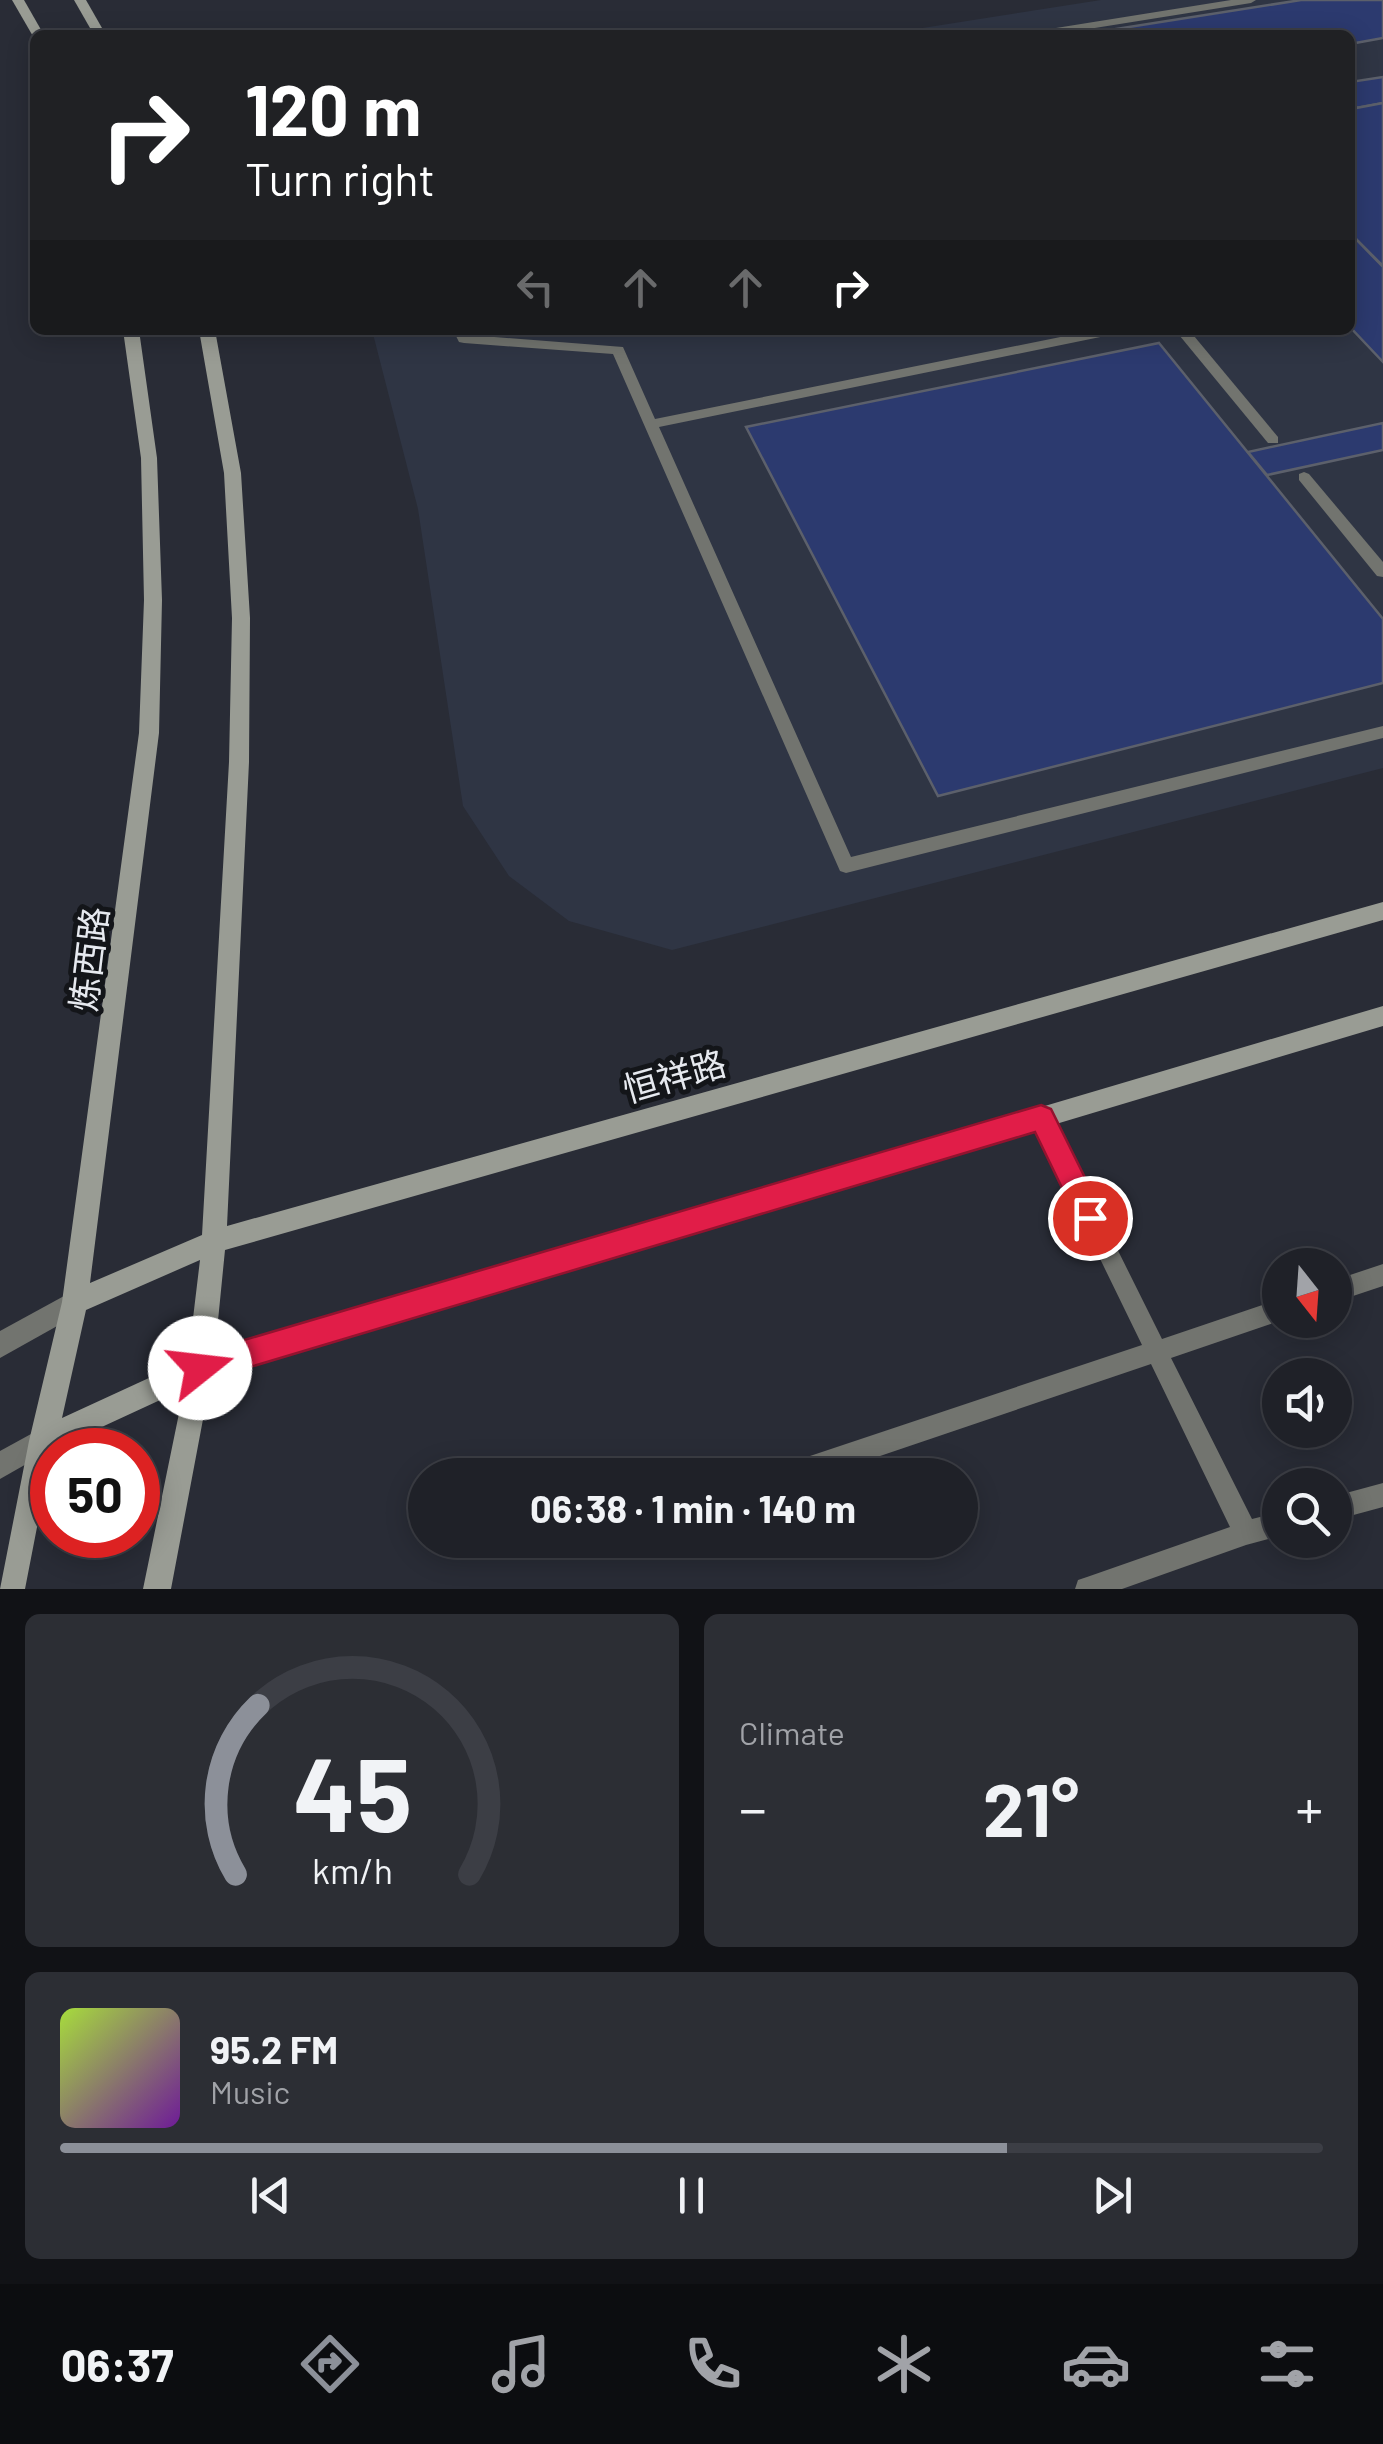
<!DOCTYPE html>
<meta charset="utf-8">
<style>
:root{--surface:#1f2128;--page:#2c2e34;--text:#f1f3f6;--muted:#a1a3a8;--line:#3c3e45;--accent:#8c9099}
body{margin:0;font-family:Barlow,"Noto Sans SC",sans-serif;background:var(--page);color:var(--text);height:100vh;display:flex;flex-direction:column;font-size:38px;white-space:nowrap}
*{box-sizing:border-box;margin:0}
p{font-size:32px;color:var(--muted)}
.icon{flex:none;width:55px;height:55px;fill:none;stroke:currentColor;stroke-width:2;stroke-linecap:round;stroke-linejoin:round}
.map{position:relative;height:1589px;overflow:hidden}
.details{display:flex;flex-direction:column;gap:25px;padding:25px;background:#111216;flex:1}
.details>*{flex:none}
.top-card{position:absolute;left:30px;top:30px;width:1325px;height:305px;border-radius:15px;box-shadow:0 5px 25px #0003,0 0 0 2px var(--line);background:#202124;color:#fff;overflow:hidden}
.needle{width:65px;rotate:163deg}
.controls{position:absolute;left:1262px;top:1248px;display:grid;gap:20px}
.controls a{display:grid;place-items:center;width:90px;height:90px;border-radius:50%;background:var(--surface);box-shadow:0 5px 25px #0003,0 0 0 2px var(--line);font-size:50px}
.speed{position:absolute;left:30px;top:1428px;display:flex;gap:20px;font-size:50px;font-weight:700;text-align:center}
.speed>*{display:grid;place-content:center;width:130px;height:130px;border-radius:50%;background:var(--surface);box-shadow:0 5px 25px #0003,0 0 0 2px var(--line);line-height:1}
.speed .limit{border:15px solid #d22;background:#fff;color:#111}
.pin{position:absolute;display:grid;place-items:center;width:85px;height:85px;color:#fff;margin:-42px;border:5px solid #fff;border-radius:50%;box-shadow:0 2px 10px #0007}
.me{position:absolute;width:110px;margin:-55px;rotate:74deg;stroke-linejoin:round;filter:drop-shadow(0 0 8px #0008)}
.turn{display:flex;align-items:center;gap:35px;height:210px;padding:0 50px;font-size:45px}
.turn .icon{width:130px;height:130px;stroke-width:2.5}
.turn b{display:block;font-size:70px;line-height:85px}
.lanes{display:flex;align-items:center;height:95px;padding:0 50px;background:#0003;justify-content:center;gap:50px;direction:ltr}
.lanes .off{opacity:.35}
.big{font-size:75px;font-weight:700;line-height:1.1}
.details .card{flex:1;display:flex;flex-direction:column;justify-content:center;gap:15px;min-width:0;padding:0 35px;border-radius:15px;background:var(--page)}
.details .dial{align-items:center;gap:0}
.dial svg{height:260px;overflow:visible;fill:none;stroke:var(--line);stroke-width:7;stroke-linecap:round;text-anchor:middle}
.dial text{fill:var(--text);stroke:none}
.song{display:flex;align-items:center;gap:30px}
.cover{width:120px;height:120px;border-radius:15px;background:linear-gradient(135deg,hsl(80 70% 55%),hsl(280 70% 35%))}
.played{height:10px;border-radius:5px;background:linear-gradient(90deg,var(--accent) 75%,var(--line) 75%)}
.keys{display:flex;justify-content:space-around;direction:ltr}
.heat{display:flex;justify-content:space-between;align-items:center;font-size:55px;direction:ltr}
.details .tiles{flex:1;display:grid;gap:25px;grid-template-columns:1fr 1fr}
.card:last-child{grid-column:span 2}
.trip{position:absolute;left:408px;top:1458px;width:570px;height:100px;border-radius:50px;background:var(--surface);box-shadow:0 5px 25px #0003,0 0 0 2px var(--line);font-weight:700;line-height:100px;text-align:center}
.dock{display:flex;height:160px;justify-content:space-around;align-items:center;background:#0c0d10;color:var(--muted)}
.dock .icon{width:70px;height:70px}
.dock .selected{color:var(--accent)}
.dock b{font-size:45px;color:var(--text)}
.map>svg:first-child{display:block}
.built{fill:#2f3544}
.building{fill:#2c3a6f;stroke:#5c606b;stroke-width:2.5}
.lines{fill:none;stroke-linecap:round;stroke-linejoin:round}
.service{fill:#72746f;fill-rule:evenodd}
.tertiary{fill:#72746f;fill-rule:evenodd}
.secondary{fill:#999c94;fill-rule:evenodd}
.route{fill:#e11d48;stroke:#92132f;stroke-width:2.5}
.labels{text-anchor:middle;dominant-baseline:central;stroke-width:10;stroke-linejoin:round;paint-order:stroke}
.street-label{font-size:35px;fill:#e6e9ef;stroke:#131519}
</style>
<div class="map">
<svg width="1383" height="1589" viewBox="0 0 1383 1589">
<rect width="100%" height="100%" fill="#292c36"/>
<!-- built -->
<polygon class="built" points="1101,0 1383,0 1383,768 672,950 569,921 509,876 463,806 418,509 372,330 1350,330 1350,35 878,35"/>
<!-- building -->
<g class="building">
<polygon points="1301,0 1383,0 1383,38 1350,44 1350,35 1078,35"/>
<polygon points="1383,77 1383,103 1350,109 1350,82"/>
<polygon points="1350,101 1357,108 1383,103 1383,266 1350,233"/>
<polygon points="1350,233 1383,267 1383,362 1350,327"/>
<polygon points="1159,343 1383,619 1383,683 938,796 746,427"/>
<polygon points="1383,423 1383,450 1267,475 1248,452"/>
</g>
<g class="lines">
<!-- service -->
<g class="service">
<polygon points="1231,0 1256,0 1251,3 1051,35 1026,35 1031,32"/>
<polygon points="453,330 467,330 469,335 623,347 655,419 1095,330 1122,330 1115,334 659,427 851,857 1383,726 1383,738 846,873 840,871 613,354 464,343 459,342"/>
<polygon points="1175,330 1189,330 1278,437 1278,443 1268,443"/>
<polygon points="1304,472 1309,474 1383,562 1383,577 1377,576 1299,480 1299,474"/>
<polygon points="1041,1108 1048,1110 1162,1339 1280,1299 1282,1320 1171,1358 1252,1519 1280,1512 1280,1536 1246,1545 1122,1589 1075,1589 1078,1580 1087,1577 1230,1527 1151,1364 824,1475 791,1475 789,1471 793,1463 801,1459 1142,1345 1031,1117 1034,1110"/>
<polygon points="1383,1264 1383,1286 1335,1302 1335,1280"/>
<polygon points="1383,1483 1383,1507 1335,1520 1335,1496"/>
</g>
<!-- tertiary -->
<g class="tertiary">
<polygon points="75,1290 84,1293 88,1302 84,1311 0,1358 0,1331"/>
<polygon points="42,1428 51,1432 55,1441 51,1450 0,1479 0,1451"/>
</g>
<!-- secondary -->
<g class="secondary">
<polygon points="12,0 24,0 44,35 34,38"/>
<polygon points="74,0 86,0 106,35 94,35"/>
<path d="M123 330H139L157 458 162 600 159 733 90 1283 202 1235 229 762 232 618 224 473 199 330H215L241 473 250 618 249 762 227 1226 1383 902V920L225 1250 215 1351 1383 1006V1026L211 1377 171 1589H143L184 1389 52 1450 25 1589H0L29 1441 62 1302 139 733 144 600 141 458ZM200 1260 188 1360 62 1418 86 1310Z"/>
</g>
</g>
<!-- route -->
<polygon class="route" points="1041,1105 1051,1109 1100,1208 1104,1218 1100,1227 1090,1231 1081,1227 1035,1132 200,1382 189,1378 185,1368 189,1357 200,1353"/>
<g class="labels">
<!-- street labels -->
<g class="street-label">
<text transform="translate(88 959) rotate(-83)">炼西路</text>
<text transform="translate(674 1075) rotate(-16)">恒祥路</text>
</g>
</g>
</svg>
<div class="controls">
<a><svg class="needle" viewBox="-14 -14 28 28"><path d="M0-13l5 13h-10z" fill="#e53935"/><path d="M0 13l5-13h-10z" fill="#a1a3a8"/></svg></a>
<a><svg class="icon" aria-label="sound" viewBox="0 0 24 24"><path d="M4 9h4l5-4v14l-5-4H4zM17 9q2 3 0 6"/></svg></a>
<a><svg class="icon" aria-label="search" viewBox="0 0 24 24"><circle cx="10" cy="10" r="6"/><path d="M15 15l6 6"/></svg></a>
</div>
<div class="speed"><div class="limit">50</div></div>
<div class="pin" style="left:1090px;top:1218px;background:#d93025"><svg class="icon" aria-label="arrive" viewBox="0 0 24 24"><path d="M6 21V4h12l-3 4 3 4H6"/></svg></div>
<svg class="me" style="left:200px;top:1368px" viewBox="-20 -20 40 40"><circle r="19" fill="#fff"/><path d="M0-13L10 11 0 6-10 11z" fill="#e11d48"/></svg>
<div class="trip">06:38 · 1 min · 140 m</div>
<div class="top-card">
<div class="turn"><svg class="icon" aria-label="right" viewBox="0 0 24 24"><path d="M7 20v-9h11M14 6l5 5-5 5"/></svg><div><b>120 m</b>Turn right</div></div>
<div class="lanes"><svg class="icon off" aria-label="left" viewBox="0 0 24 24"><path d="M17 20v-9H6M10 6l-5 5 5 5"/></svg><svg class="icon off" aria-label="ahead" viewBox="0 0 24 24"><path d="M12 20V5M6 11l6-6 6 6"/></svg><svg class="icon off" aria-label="ahead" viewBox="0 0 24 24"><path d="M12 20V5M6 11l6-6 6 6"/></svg><svg class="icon" aria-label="right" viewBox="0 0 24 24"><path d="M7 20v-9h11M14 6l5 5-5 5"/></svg></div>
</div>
</div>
<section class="details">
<div class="tiles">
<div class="card dial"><svg viewBox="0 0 100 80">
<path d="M14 69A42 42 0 1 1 86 69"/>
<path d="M14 69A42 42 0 0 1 21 17" stroke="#8c9099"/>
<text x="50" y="56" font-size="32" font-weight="700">45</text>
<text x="50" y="72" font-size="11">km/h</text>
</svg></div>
<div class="card"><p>Climate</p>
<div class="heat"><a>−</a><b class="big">21°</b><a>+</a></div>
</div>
<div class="card">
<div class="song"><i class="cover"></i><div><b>95.2 FM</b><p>Music</p></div></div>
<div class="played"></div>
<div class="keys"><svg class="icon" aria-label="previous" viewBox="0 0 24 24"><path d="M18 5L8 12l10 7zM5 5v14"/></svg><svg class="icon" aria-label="pause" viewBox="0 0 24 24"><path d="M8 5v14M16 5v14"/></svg><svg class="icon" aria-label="next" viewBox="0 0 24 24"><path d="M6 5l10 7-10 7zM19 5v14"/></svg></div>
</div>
</div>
</section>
<nav class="dock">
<b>06:37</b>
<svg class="icon selected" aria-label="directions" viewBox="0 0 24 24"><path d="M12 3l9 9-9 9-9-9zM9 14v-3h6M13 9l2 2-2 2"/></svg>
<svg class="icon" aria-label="music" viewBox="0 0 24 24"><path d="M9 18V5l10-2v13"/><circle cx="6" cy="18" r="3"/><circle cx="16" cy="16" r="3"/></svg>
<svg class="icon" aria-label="phone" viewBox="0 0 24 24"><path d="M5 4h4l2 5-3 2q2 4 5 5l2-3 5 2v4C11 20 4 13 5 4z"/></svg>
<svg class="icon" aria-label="climate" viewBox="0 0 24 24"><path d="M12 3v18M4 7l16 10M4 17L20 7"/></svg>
<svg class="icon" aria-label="car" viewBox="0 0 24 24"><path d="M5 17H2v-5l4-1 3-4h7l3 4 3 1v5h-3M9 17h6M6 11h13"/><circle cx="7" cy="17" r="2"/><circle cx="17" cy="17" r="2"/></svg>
<svg class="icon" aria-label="filters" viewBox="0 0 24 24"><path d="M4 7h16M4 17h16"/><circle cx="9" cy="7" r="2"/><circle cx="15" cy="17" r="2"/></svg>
</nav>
